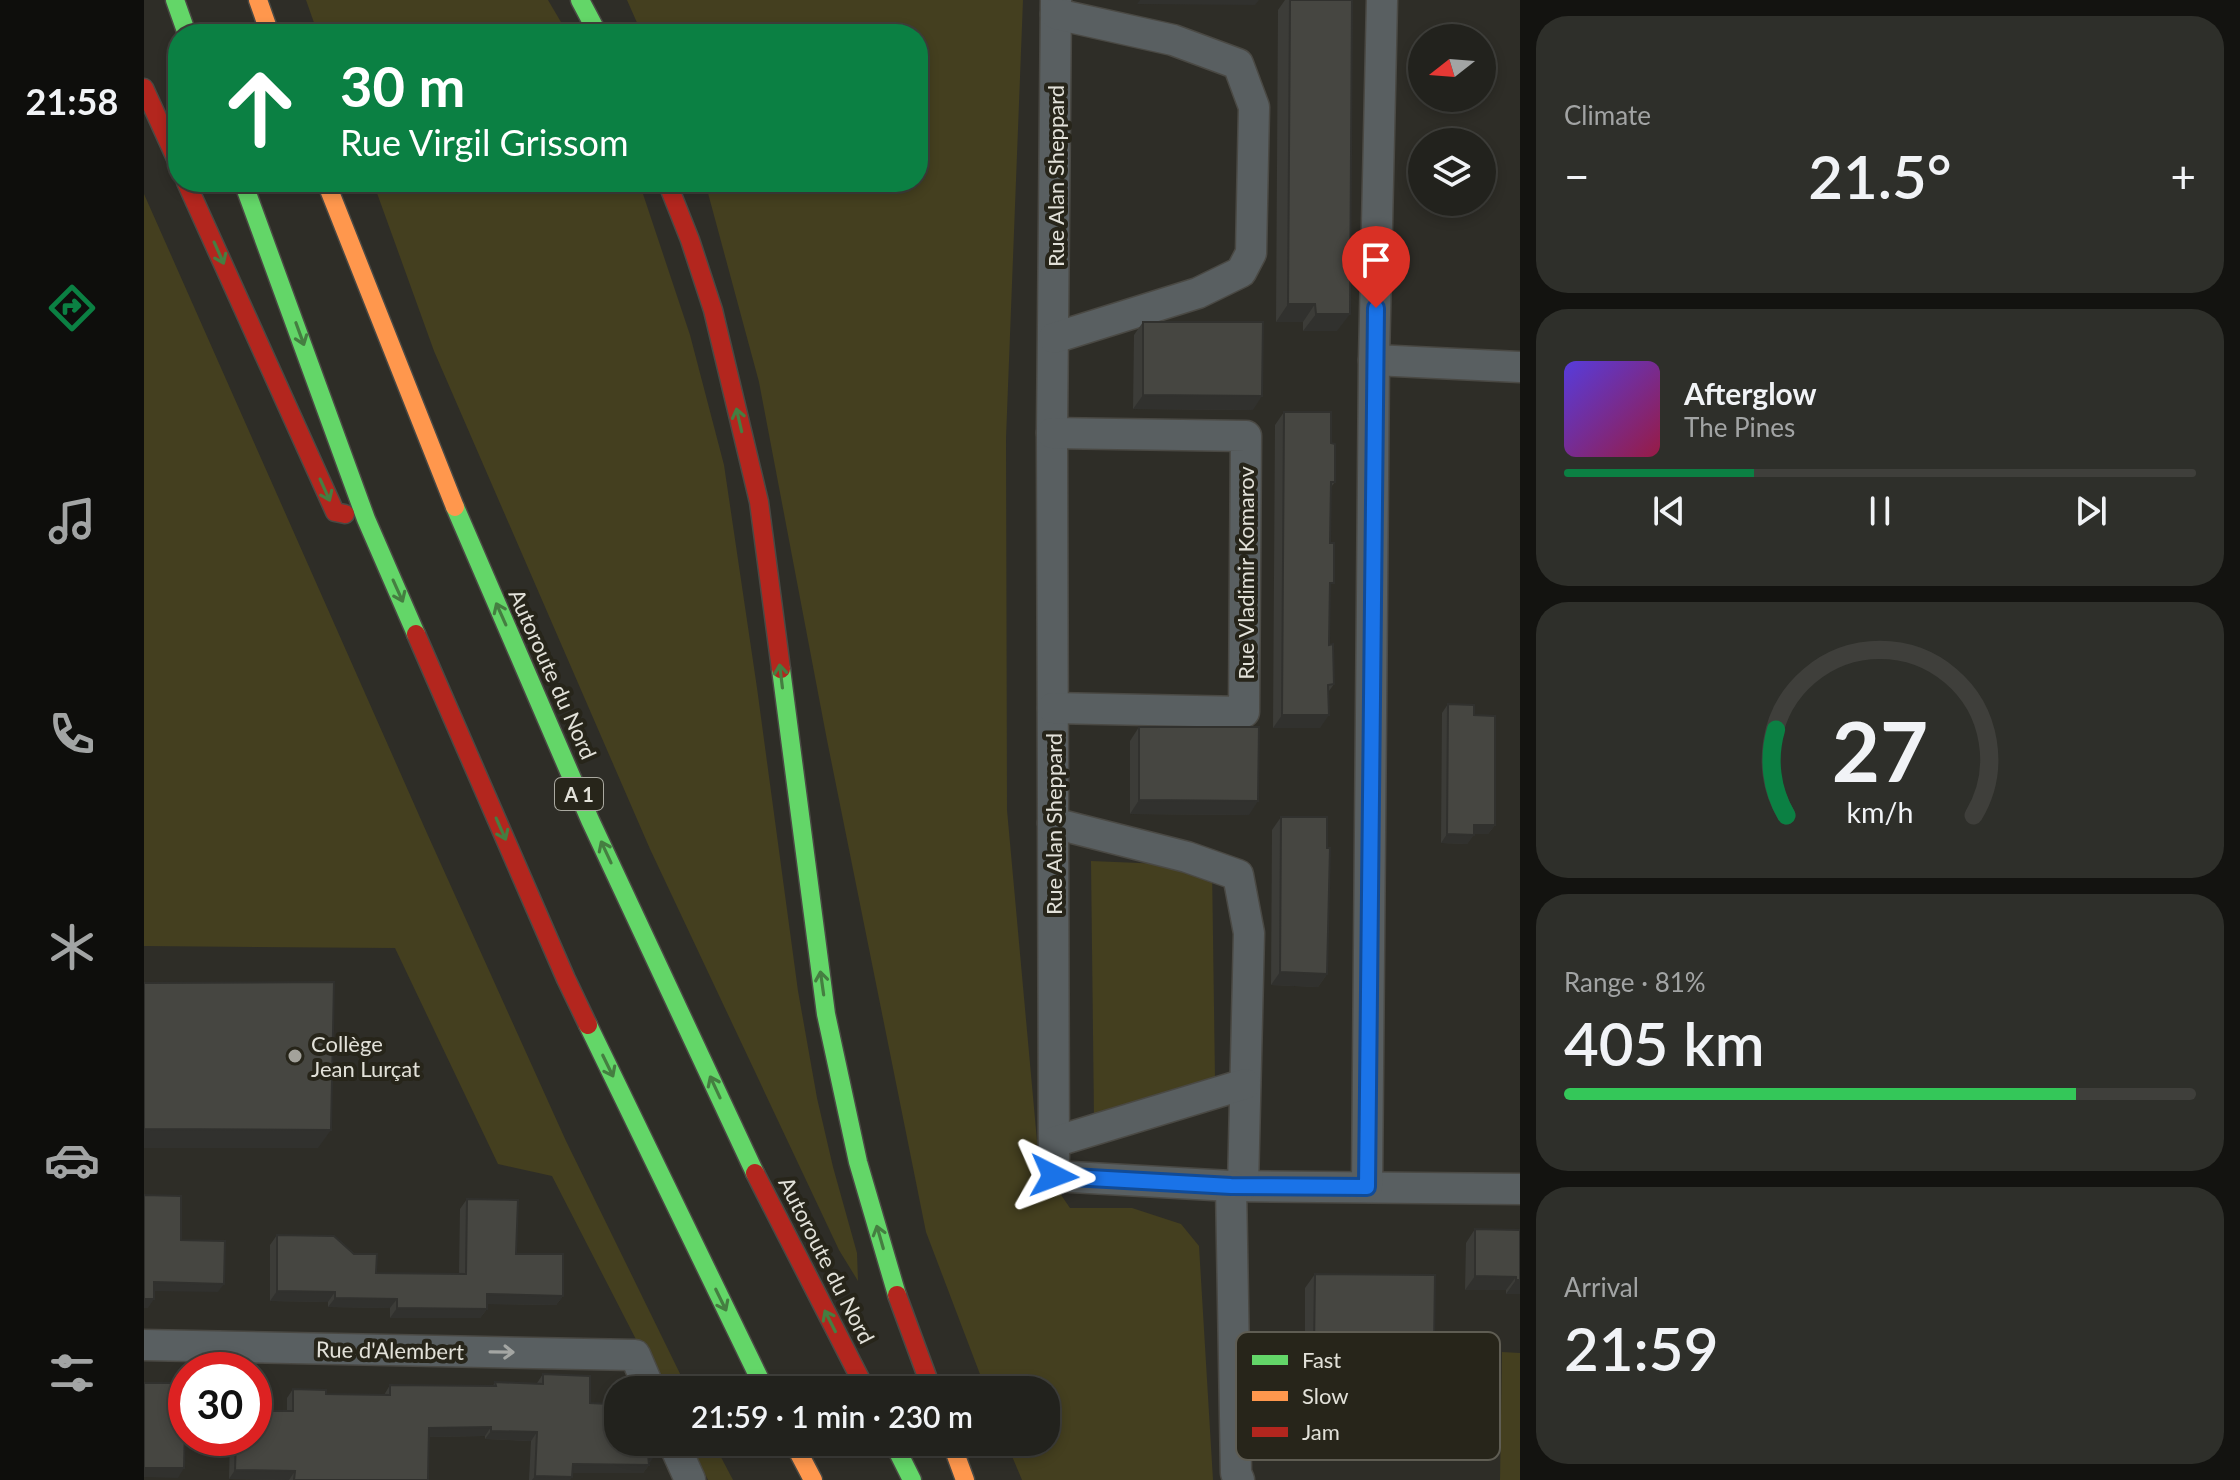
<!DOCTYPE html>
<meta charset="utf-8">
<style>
:root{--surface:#22221d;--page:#2e2f2a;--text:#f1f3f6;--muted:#a2a4a4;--line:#3f3f3b;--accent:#0b8043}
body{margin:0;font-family:Lato,sans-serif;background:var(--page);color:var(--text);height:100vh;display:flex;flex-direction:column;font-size:30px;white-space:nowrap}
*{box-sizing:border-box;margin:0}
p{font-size:26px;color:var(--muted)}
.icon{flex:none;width:44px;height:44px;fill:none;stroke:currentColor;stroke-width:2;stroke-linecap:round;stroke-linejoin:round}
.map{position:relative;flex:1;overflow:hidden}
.sheet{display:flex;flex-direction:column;gap:16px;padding:16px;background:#131310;width:720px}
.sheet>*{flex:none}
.top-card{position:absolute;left:24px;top:24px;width:760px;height:168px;border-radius:32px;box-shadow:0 4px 12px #0003,0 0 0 2px var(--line);background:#0b8043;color:#fff;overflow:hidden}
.needle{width:52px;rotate:253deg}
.tools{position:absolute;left:1264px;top:24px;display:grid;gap:16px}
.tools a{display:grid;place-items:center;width:88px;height:88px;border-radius:50%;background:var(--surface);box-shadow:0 4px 12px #0003,0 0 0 2px var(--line);font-size:40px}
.speed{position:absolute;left:24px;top:1352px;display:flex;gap:16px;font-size:40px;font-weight:700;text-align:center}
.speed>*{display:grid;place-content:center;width:104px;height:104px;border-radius:50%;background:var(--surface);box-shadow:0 4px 12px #0003,0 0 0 2px var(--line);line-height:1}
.speed .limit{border:12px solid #d22;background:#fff;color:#111}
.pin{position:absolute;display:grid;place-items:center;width:68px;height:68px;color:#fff;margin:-82px -34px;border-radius:50% 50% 50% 0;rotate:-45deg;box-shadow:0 0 8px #0007}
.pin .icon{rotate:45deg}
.me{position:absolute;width:88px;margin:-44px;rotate:93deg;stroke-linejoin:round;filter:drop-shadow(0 0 6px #0008)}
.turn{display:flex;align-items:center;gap:28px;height:168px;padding:0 40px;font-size:36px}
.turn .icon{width:104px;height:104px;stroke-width:2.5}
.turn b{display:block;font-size:56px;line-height:68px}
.big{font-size:60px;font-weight:600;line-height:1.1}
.sheet .card{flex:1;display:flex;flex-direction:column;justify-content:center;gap:12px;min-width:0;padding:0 28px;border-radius:32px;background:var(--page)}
.sheet .dial{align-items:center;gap:0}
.dial svg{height:208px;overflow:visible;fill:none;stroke:var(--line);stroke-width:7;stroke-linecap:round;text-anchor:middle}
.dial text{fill:var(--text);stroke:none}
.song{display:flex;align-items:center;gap:24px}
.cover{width:96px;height:96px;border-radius:12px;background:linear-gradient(135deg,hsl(250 70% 55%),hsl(340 70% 35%))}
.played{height:8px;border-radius:4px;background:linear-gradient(90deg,var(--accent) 30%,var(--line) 30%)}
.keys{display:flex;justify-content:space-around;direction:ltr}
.heat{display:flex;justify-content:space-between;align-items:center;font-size:44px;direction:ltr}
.charge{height:12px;border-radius:6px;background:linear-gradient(90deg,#34c759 81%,var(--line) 0)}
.trip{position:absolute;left:460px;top:1376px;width:456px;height:80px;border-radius:32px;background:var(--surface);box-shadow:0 4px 12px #0003,0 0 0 2px var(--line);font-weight:600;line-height:80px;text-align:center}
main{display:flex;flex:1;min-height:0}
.tabs{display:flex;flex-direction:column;width:144px;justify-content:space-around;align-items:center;background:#0e0e0c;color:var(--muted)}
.tabs .icon{width:56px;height:56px}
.tabs .active{color:var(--accent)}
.tabs b{font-size:36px;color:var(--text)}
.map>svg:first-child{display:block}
.green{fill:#443f1f}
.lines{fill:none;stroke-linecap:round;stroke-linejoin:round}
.street-casing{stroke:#4a4944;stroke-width:33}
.fast-casing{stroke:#4a4944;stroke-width:21}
.slow-casing{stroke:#4a4944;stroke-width:21}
.jam-casing{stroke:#4a4944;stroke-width:21}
.street{stroke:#595f61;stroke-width:30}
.fast{stroke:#63d668;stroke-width:18}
.slow{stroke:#ff974d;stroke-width:18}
.jam{stroke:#b3261e;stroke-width:18}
.wall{fill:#3c3c38}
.shaded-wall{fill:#31312e}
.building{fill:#464641;stroke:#31312e;stroke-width:2}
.oneway{stroke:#457e41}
.oneway2{stroke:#a4a6a3}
.route-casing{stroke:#114b97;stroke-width:20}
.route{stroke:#1a73e8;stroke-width:14}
.poi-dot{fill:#a3a29b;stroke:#27251a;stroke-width:3}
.labels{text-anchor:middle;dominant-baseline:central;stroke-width:8;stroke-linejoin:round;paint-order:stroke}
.shield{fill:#27251a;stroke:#aaa9a0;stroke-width:2}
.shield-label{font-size:20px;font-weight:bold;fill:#e2e1d9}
.street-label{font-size:22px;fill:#e2e1d9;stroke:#27251a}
.poi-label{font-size:22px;fill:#e2e1d9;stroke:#27251a;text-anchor:start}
.key{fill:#27251a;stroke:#5f5d53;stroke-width:2}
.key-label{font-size:22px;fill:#e2e1d9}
</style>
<main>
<nav class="tabs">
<b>21:58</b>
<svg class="icon active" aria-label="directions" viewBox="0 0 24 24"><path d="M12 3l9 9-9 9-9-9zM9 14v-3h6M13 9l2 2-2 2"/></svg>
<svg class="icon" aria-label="music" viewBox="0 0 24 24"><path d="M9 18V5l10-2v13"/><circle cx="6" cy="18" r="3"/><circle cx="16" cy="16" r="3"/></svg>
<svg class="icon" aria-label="phone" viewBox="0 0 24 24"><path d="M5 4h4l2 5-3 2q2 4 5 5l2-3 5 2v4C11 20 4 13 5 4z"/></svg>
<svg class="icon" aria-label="climate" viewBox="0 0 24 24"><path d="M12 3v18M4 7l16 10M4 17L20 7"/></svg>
<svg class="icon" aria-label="car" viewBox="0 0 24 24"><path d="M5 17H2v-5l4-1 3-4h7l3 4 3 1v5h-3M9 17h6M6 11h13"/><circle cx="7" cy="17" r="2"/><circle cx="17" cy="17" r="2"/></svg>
<svg class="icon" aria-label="filters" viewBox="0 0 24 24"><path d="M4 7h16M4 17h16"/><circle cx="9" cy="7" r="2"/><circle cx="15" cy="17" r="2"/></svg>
</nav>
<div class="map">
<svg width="1376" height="1480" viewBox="0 0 1376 1480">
<rect width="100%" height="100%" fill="#2e2d27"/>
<!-- green -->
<g class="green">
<polygon points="162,0 404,0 424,34 174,34"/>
<polygon points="483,0 879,0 862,438 863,810 895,1163 926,1208 988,1208 1037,1224 1055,1246 1069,1480 878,1480 862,1442 902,1442 902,1390 842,1390 782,1232 683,740 615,382 561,182 774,182 774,34 498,34"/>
<polygon points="229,182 495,182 546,335 580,465 613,688 654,991 673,1098 689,1167 713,1253 714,1281 695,1250 506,849 290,351"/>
<polygon points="0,194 282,831 422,1141 544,1390 518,1390 408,1176 354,1164 251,948 0,946"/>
<polygon points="947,861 1068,866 1071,1080 950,1118"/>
<polygon points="1358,1352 1376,1353 1376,1480 1356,1480"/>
<polygon points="545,1442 569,1442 589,1480 564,1480"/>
</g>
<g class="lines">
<!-- street casing -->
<g class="street-casing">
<g id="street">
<polyline points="912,0 908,433 910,1176 1087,1186 1376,1189"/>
<polyline points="910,338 1054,293 1097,272 1107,253 1110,107 1094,64 1029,40 912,14"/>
<polyline points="1230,360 1376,367"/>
<polyline points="908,433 1102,436 1100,712 909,708"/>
<polyline points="909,823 1043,857 1094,875 1105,933 1099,1186"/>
<polyline points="910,1142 1101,1084"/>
<polyline points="1087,1186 1092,1473 1095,1480"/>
<polyline points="1223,1187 1230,360 1238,0"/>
<polyline points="0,1345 491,1355 506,1390"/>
<polyline points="529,1442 546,1480"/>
</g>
</g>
<!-- fast casing -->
<g class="fast-casing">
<g id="fast">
<polyline points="31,0 43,34"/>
<polyline points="436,0 454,34"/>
<polyline points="99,182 222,519 272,634"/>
<polyline points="311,507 446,820 611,1173"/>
<polyline points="637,669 682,1014 714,1162 753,1295"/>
<polyline points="444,1025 621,1390"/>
<polyline points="749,1442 768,1480"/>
</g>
</g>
<!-- slow casing -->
<g class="slow-casing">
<g id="slow">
<polyline points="114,0 126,34"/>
<polyline points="182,182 311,507"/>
<polyline points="649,1442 669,1480"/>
<polyline points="807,1442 821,1480"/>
</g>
</g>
<!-- jam casing -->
<g class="jam-casing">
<g id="jam">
<polyline points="0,88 34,163"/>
<polyline points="42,182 191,512 201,514"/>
<polyline points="523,182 546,240 569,310 615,502 637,669"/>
<polyline points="272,634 422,979 444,1025"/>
<polyline points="611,1173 722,1390"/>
<polyline points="753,1295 788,1390"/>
</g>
</g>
<!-- street -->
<use href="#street" class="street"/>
<!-- fast -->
<use href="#fast" class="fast"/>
<!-- slow -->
<use href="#slow" class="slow"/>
<!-- jam -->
<use href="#jam" class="jam"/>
</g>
<!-- wall -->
<g class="wall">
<polygon points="1141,0 1208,0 1193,331 1159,331 1159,322 1132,322 1134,10"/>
<polygon points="999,322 1109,410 989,409 990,335"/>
<polygon points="1140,412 1187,443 1191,482 1187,487 1185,645 1190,684 1185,691 1176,728 1129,728 1131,425"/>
<polygon points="1304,704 1330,715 1351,825 1344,834 1330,834 1323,844 1297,843 1298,713"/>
<polygon points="995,727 1105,815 986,814 986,741"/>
<polygon points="1137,817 1183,974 1174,987 1127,985 1128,830"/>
<polygon points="323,1199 372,1254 419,1296 412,1305 343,1304 343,1309 336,1318 246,1318 246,1308 184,1307 184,1302 126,1301 126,1245 133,1235 232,1273 315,1274 316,1209"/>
<polygon points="1331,1229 1376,1230 1376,1294 1362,1294 1362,1290 1321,1290 1322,1243"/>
<polygon points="1171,1274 1281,1361 1161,1362 1161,1288"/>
<polygon points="399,1374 446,1403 464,1419 507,1461 505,1462 505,1465 499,1473 428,1473 426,1480 385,1480 387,1441 341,1439 341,1436 285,1437 284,1480 145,1480 85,1479 86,1438 110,1438 143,1411 143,1398 149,1389 182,1394 240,1395 246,1385 349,1386 351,1382 393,1383"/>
</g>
<!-- shaded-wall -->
<g class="shaded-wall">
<polygon points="996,0 1115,0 1111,5 993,4"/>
<polygon points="1144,304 1171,304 1159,322 1132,322"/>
<polygon points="1172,314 1206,314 1193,331 1159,331"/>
<polygon points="999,395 1118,396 1109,410 989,409"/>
<polygon points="1138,715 1185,715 1176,728 1129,728"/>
<polygon points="995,800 1114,801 1105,815 986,814"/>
<polygon points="1330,825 1351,825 1344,834 1323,834"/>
<polygon points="1303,834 1330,835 1323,844 1297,843"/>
<polygon points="1136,972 1183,974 1174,987 1127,985"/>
<polygon points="0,1129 187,1130 174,1148 0,1148"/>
<polygon points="1331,1276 1372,1277 1362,1290 1321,1290"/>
<polygon points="1372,1280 1376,1280 1376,1294 1362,1294"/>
<polygon points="10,1282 80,1284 74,1292 4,1291"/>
<polygon points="133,1291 191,1292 184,1302 126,1301"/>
<polygon points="343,1294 419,1296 412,1305 336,1304"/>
<polygon points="191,1298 253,1299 246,1308 184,1307"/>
<polygon points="0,1299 10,1299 4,1308 0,1308"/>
<polygon points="253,1308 343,1309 336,1318 246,1318"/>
<polygon points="1170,1348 1290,1348 1281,1361 1161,1362"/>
<polygon points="347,1427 341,1436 279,1437 285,1428"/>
<polygon points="347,1431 393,1432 387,1441 341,1439"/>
<polygon points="513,1453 507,1461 498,1462 504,1454"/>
<polygon points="429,1464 505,1465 499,1473 423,1473"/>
<polygon points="0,1468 40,1468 34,1478 0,1477"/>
<polygon points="91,1470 151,1471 145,1480 85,1479"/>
<polygon points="391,1476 428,1477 426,1480 388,1480"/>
</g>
<!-- building -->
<g class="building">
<polygon points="1146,0 1208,0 1206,314 1172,314 1171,304 1144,304"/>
<polygon points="999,322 1119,322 1118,396 999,395"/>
<polygon points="1140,412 1187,412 1187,443 1191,444 1191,482 1187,482 1186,543 1190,543 1190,583 1186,583 1185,645 1189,644 1190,684 1184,685 1185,715 1138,715"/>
<polygon points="1304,704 1330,705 1330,715 1351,716 1351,825 1330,825 1330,835 1303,834"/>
<polygon points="995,727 1115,727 1114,801 995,800"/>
<polygon points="1137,817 1183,817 1183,848 1186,848 1183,974 1136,972"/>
<polygon points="190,982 187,1130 0,1129 0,983"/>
<polygon points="0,1195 37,1196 37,1240 81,1241 80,1284 10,1282 10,1299 0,1299"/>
<polygon points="323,1199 374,1200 372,1254 419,1254 419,1296 343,1294 343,1309 253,1308 253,1299 191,1298 191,1292 133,1291 133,1235 190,1236 210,1254 233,1254 232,1273 322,1274"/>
<polygon points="1331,1229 1376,1230 1376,1280 1372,1280 1372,1277 1331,1276"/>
<polygon points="1171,1274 1291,1275 1290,1348 1170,1348"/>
<polygon points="399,1374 446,1376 446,1403 465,1404 464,1419 474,1419 474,1442 513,1442 513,1453 504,1454 505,1465 429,1464 428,1477 391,1476 393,1432 347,1431 347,1427 285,1428 284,1480 150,1480 151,1471 91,1470 92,1438 110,1438 110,1411 149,1411 149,1389 182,1390 182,1394 246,1395 246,1385 352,1386 351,1382 399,1384"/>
<polygon points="0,1383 42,1383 40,1468 0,1468"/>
</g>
<!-- one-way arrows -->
<defs><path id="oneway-shaft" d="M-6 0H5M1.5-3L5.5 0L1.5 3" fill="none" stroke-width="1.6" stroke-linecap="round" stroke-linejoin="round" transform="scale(2)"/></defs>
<g class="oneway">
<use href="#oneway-shaft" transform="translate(75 253) rotate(66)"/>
<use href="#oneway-shaft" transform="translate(156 334) rotate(70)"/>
<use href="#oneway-shaft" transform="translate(595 420) rotate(-103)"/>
<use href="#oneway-shaft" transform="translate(181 490) rotate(66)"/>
<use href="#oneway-shaft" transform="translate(254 591) rotate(66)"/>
<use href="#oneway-shaft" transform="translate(357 614) rotate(-114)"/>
<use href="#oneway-shaft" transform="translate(637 676) rotate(-97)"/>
<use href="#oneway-shaft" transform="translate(357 829) rotate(66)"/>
<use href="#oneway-shaft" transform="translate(462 852) rotate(-115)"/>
<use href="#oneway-shaft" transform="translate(678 983) rotate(-98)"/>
<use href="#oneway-shaft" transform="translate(464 1066) rotate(64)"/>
<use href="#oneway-shaft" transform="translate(571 1087) rotate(-115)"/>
<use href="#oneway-shaft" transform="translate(736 1237) rotate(-106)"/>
<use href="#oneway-shaft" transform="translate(577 1300) rotate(64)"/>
<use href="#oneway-shaft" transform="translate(686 1321) rotate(-117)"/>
</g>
<use class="oneway2" href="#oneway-shaft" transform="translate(358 1352) rotate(1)"/>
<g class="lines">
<!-- route casing -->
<g class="route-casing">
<polyline id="route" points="910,1176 1087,1186 1223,1187 1232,308"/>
</g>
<!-- route -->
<use href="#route" class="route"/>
</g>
<!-- markers -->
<circle class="poi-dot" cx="151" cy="1056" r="8"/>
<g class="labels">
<!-- shield labels -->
<rect class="shield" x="411" y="778" width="48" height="32" rx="6"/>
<g class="shield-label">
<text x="435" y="794">A 1</text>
</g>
<!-- street labels -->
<g class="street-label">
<text transform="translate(911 176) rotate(-90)">Rue Alan Sheppard</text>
<text transform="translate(1101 573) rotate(-90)">Rue Vladimir Komarov</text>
<text transform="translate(409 674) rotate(66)">Autoroute du Nord</text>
<text transform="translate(909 824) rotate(-90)">Rue Alan Sheppard</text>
<text transform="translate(683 1260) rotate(63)">Autoroute du Nord</text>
<text transform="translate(246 1350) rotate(1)">Rue d'Alembert</text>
</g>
<!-- poi labels -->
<g class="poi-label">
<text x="167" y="1043">Collège<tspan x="167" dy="25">Jean Lurçat</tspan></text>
</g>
</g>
<!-- legend -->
<rect x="1092" y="1332" width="264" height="128" rx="12" class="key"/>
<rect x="1108" y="1355" width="36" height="10" fill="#63d668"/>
<rect x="1108" y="1391" width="36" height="10" fill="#ff974d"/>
<rect x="1108" y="1427" width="36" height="10" fill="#b3261e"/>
<g class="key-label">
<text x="1158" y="1368">Fast</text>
<text x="1158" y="1404">Slow</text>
<text x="1158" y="1440">Jam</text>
</g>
</svg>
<div class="tools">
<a><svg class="needle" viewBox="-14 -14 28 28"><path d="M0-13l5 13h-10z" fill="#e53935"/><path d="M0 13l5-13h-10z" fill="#a2a4a4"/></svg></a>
<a><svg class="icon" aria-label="layers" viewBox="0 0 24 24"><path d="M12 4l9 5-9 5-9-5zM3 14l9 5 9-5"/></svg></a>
</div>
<div class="speed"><div class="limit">30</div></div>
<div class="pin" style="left:1232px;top:308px;background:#d93025"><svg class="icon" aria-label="arrive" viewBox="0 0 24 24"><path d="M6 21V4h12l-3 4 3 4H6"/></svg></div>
<svg class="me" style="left:910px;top:1176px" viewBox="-20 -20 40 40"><path d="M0-17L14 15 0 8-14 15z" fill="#1a73e8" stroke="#fff" stroke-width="4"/></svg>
<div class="trip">21:59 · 1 min · 230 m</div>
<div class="top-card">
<div class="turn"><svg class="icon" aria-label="ahead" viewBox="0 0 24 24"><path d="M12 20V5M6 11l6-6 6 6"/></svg><div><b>30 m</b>Rue Virgil Grissom</div></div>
</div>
</div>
<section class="sheet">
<div class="card"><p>Climate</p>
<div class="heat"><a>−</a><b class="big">21.5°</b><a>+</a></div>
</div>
<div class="card">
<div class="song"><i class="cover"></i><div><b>Afterglow</b><p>The Pines</p></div></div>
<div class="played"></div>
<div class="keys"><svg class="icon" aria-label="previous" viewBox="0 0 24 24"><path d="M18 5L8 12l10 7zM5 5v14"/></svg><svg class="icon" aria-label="pause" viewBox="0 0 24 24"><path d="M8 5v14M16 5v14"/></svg><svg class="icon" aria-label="next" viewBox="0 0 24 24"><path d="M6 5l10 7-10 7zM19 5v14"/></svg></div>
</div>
<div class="card dial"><svg viewBox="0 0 100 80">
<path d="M14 69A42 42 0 1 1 86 69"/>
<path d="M14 69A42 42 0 0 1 10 36" stroke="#0b8043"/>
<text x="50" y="56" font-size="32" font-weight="700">27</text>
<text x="50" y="72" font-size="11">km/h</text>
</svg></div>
<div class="card"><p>Range · 81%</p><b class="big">405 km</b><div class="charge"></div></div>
<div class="card"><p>Arrival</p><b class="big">21:59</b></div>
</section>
</main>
